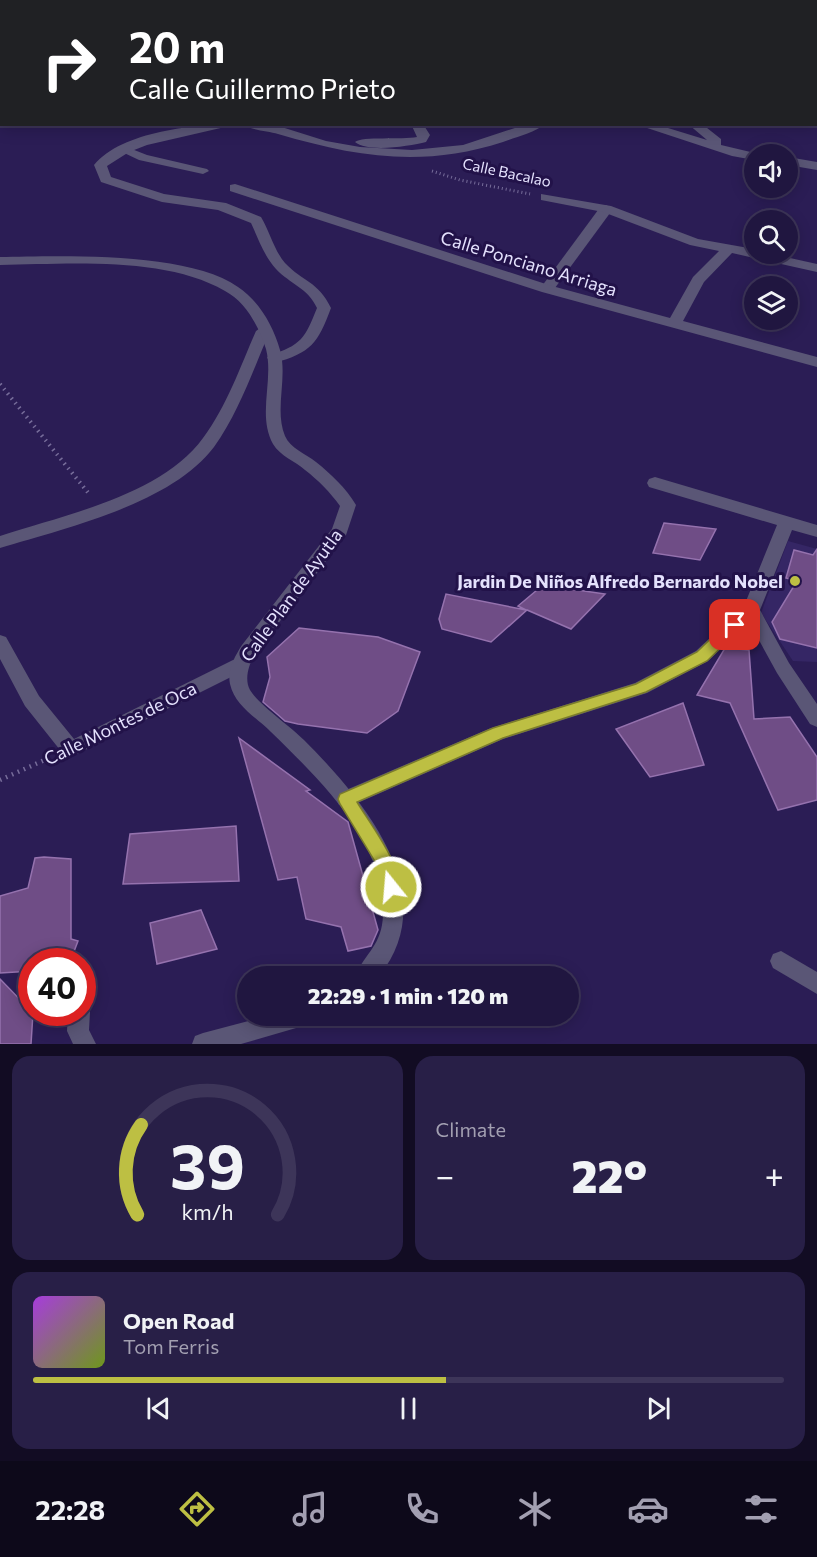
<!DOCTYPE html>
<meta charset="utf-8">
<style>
:root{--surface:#201640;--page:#281f47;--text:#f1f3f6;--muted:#a29fb1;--line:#3d3559;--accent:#bdbf43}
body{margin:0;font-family:Commissioner,sans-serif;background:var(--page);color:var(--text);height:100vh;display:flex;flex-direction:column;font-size:22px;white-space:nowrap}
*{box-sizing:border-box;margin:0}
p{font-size:20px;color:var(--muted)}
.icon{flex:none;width:33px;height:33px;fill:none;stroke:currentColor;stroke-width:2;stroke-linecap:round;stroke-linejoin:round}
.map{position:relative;height:1044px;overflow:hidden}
.side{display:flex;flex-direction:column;gap:12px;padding:12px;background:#120c23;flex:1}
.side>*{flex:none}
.banner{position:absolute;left:0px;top:0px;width:818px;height:126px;box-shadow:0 3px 15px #0003,0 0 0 2px var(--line);background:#202124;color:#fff;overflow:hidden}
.tools{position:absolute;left:744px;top:144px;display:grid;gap:12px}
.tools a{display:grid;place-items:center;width:54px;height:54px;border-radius:50%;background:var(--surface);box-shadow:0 3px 15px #0003,0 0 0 2px var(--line);font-size:30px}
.speed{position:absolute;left:18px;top:948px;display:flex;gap:12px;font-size:30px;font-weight:700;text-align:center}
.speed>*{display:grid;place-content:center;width:78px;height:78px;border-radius:50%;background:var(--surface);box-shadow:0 3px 15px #0003,0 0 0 2px var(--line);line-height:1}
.speed .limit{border:9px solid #d22;background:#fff;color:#111}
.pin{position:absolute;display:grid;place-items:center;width:51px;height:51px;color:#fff;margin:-26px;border-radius:12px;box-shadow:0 3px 9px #0006}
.me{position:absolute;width:66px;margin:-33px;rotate:343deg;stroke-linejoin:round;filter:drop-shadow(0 0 4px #0008)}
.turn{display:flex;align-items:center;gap:21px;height:126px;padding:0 30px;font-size:27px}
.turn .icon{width:78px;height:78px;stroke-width:2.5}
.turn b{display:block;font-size:42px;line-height:51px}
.big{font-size:45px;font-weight:800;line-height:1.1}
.side .widget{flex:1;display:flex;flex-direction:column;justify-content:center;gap:9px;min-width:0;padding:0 21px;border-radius:18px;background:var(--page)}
.side .dial{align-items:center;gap:0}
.dial svg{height:156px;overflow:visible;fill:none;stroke:var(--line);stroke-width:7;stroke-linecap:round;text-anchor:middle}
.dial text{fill:var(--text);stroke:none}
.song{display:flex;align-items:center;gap:18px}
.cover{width:72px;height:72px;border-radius:9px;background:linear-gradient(135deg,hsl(280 70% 55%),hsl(80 70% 35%))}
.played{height:6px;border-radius:3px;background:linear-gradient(90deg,var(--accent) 55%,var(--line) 55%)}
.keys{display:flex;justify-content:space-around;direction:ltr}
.heat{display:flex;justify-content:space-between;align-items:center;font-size:33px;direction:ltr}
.side .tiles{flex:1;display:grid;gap:12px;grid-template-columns:1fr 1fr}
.widget:last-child{grid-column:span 2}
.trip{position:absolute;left:237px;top:966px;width:342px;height:60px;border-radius:30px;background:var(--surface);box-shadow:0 3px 15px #0003,0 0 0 2px var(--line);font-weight:800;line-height:60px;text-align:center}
.tabs{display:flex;height:96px;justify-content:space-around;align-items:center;background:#0d091a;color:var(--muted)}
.tabs .icon{width:42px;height:42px}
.tabs .selected{color:var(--accent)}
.tabs b{font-size:27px;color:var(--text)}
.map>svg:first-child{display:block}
.built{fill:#352665}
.building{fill:#6f4d86;stroke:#9572ae;stroke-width:1.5}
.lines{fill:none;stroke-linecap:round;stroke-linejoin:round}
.path-far2{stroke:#776d9a;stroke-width:3;stroke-dasharray:1 3;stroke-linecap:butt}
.path-far1{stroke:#776d9a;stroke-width:4;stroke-dasharray:1.5 4.5;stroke-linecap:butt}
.path{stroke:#776d9a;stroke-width:4.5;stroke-dasharray:1.5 5;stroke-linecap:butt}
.service{fill:#5a5676;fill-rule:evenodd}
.pedestrian{fill:#5a5676;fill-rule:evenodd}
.minor{fill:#5a5676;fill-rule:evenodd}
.tertiary{fill:#5a5676;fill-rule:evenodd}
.route{fill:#bdbf43;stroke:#7b7c2c;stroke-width:1.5}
.poi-dot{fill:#bdbf43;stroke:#221249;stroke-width:2}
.labels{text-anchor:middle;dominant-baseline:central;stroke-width:6;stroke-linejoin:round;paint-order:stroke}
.far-street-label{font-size:15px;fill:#e4e1fd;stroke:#221249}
.street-label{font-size:18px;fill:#e4e1fd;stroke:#221249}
.poi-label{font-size:18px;font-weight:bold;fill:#e4e1fd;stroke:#221249;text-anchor:end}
</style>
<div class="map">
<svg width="817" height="1044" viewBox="0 0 817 1044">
<rect width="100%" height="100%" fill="#2b1d55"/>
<!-- built -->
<polygon class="built" points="788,541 817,549 817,662 793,661 761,613"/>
<!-- building -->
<g class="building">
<polygon points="664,523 716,529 700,560 653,553"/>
<polygon points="817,549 817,648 780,639 772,622 797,581 786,578 794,550 813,555"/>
<polygon points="543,585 605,594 571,629 527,610 491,642 442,629 439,619 446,594 526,610 518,606"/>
<polygon points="299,628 378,637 420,652 398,711 367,733 298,724 285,721 277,714 263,702 270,677 267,657"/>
<polygon points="725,648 749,650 754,719 790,717 817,757 817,800 778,810 730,703 697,695"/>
<polygon points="683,703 704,765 650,777 616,729"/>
<polygon points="239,738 310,790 306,791 348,822 378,930 371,946 348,951 341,927 306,919 297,877 278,880"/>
<polygon points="236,826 239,881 123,884 130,834"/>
<polygon points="44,857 71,859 71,939 78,941 70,962 32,962 32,971 0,973 0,896 28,888 35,858"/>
<polygon points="201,910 217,949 157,964 150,923"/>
<polygon points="0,979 33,1013 31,1044 0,1044"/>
</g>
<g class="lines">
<!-- path-far2 -->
<g class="path-far2">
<polyline points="425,0 427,2"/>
<polyline points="432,171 460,180 530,194"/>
</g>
<!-- path-far1 -->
<polyline class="path-far1" points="0,384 90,495"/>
<!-- path -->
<polyline class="path" points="0,780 49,758"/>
<!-- service -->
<polygon class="service" points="124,146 147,155 207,169 209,171 203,174 139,160 120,151 120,147"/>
<!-- pedestrian -->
<polygon class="pedestrian" points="606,205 613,209 552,292 542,292 542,286 601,206"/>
<!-- minor -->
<g class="minor">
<polygon points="255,0 265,0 266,2 255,2"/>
<rect x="648" y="0" width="10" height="2"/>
<rect x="0" y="20" width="2" height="6"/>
<path d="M238 124 147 145 129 152 107 166 111 177 164 194 226 203 261 217C270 232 274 250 285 263 303 282 318 281 331 308 318 343 311 353 274 363L267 358 269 355C301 346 305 338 317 308 308 288 290 284 276 269 264 256 258 238 251 223L218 210 162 202 101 182 94 165C122 131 197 124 238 124Z"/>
<path d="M243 124H272L326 141 360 147 412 150 463 145 527 124H545C534 133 516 137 503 142 422 168 357 157 278 134 268 131 252 131 243 124Z"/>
<path d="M411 124H423L430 135 426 142C410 146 368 153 355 142 362 136 402 140 417 137Z"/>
<polygon points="635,124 655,124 707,140 688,124 702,124 721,139 721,145 759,154 754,154 754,160 732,156"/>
<polygon points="788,157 817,162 817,170 788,165"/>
<polygon points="235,184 552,286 670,318 693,277 719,251 690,245 603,212 541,200 541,194 611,206 698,239 754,249 754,254 772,254 817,264 817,272 732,253 704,282 683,321 817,357 817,367 542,292 230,191 230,185"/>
<path d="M263 326 270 331C253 370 239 412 214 447 171 504 66 528 0 548V536C64 515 162 495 203 438 227 406 240 367 256 331Z"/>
<polygon points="655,477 817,525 817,537 792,530 760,610 789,663 817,704 817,727 810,724 777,673 749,622 708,661 647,693 503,739 353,805 346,807 339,805 336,799 339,793 491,728 635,683 696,651 744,606 777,525 649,487 647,483 649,479"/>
<polygon points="0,635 6,637 39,696 74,739 233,660 239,658 245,660 248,665 245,670 71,757 64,755 25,706 0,659"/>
<polygon points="781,951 817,972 817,994 773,968 770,961 773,954"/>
<polygon points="82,977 92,980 95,987 90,1002 85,1004 90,1012 89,1030 96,1044 73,1044 67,1031 68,1012 82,1012"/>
</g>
<!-- tertiary -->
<g class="tertiary">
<path d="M0 257C60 256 188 251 238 287 259 301 273 325 280 350 288 378 274 409 285 436 290 448 306 454 316 462 331 474 346 488 356 505L346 535 254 655C249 665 244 679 250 690 259 705 290 726 304 740 362 798 445 895 379 976H355C366 952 382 945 383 915 385 841 319 779 271 732 256 717 235 706 230 684 227 670 235 656 242 645L332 529 340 506C330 492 318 480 305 470 295 461 280 456 273 444 257 415 274 380 266 349 259 327 246 302 225 291 165 256 68 264 0 265Z"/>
<polygon points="267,1016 314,1016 311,1023 303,1026 241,1044 192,1044 195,1036 203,1033"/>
</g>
</g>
<!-- route -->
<path class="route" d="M735 620 740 621 742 625 740 629 707 661 646 692 503 738 357 802C368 821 407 871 397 892L391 895 385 892 379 868 340 804 338 799 340 794 493 728 636 684 697 652 729 621Z"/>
<!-- markers -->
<circle class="poi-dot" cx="795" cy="581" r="6"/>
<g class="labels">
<!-- far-street labels -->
<g class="far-street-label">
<text transform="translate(507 172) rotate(12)">Calle Bacalao</text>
</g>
<!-- street labels -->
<g class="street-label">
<text transform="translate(529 263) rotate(17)">Calle Ponciano Arriaga</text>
<text transform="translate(291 595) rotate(-54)">Calle Plan de Ayutla</text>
<text transform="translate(120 723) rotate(-26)">Calle Montes de Oca</text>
</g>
<!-- poi labels -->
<g class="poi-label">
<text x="783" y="581">Jardin De Niños Alfredo Bernardo Nobel</text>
</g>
</g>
</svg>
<div class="tools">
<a><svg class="icon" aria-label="sound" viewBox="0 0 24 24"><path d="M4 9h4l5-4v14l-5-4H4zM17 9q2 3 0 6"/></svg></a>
<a><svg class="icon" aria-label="search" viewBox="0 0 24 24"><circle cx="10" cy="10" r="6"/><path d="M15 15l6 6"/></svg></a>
<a><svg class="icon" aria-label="layers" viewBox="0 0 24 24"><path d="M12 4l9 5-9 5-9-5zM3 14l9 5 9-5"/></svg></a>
</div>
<div class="speed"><div class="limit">40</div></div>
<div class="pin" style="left:735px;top:625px;background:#d93025"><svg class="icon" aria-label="arrive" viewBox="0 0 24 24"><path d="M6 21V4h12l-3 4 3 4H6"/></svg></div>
<svg class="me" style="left:391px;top:887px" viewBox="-20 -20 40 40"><circle r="17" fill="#bdbf43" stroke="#fff" stroke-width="3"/><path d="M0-11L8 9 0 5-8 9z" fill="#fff"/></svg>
<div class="trip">22:29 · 1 min · 120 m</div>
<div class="banner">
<div class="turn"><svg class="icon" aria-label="right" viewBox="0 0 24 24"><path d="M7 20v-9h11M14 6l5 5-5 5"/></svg><div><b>20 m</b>Calle Guillermo Prieto</div></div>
</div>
</div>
<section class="side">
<div class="tiles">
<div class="widget dial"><svg viewBox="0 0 100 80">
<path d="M14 69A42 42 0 1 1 86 69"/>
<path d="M14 69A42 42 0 0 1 16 23" stroke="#bdbf43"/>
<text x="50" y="56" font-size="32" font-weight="700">39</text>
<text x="50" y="72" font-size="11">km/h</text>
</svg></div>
<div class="widget"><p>Climate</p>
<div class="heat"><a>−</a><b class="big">22°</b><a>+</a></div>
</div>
<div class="widget">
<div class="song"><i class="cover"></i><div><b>Open Road</b><p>Tom Ferris</p></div></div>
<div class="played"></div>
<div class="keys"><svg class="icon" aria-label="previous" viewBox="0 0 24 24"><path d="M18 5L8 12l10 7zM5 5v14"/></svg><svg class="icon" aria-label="pause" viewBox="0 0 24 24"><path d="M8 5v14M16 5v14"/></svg><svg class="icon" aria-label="next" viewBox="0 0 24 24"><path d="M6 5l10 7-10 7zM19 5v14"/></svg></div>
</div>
</div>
</section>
<nav class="tabs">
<b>22:28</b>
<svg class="icon selected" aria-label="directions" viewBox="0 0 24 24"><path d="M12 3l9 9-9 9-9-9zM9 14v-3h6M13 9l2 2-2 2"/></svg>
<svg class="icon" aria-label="music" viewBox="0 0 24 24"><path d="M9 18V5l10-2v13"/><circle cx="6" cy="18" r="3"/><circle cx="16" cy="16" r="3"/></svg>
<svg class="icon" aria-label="phone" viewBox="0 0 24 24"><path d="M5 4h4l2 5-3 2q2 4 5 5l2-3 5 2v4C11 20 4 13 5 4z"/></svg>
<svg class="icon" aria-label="climate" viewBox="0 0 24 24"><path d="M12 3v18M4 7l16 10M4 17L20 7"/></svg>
<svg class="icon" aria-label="car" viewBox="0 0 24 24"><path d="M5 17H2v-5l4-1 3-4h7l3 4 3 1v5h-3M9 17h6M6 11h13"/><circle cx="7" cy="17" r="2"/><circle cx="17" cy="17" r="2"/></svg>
<svg class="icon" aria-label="filters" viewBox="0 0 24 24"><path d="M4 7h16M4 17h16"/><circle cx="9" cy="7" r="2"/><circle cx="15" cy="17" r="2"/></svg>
</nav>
